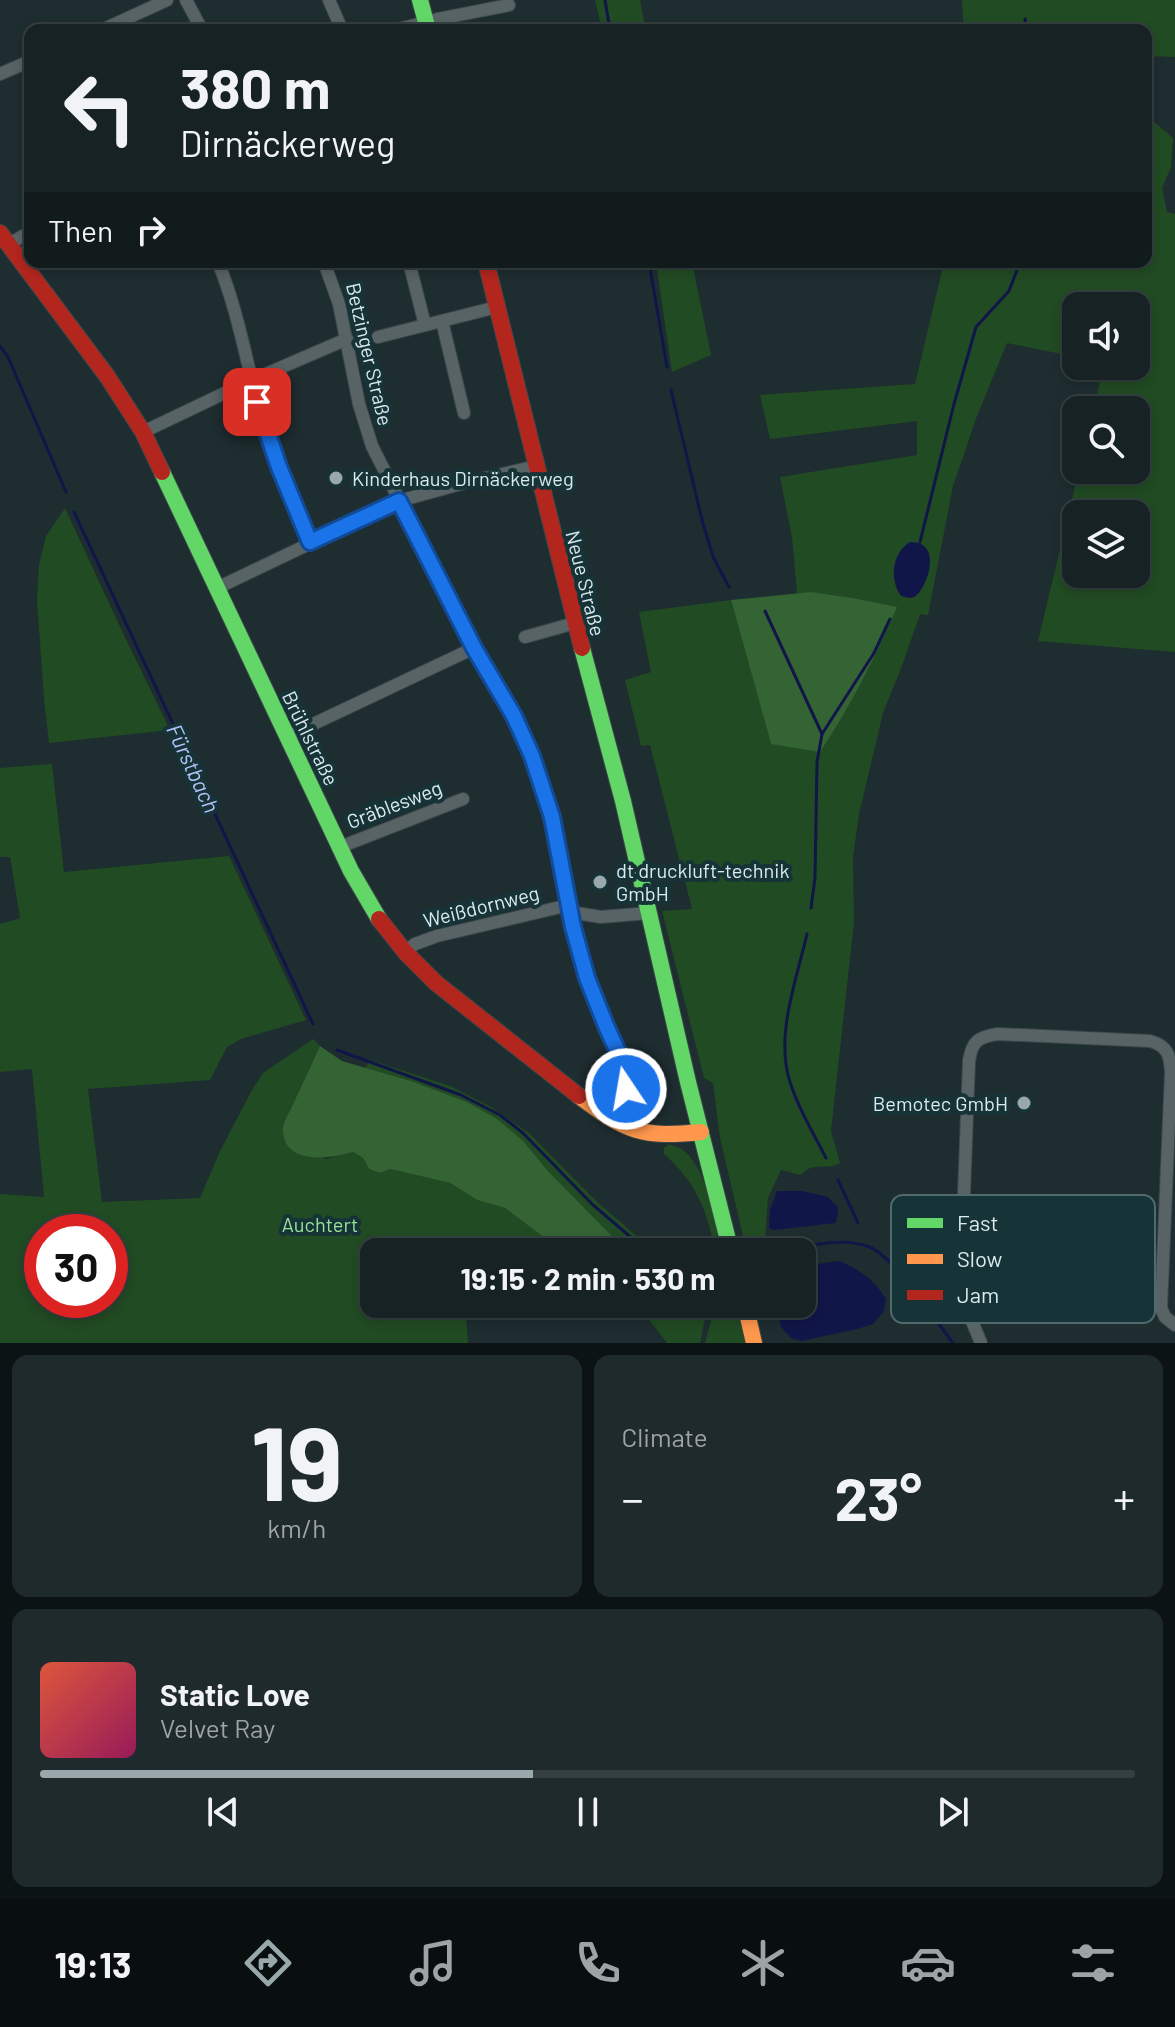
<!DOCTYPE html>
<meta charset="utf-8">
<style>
:root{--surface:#162224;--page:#1f2a2c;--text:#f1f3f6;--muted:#9ea4a6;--line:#353f41;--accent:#98a8ab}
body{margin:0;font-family:Barlow,sans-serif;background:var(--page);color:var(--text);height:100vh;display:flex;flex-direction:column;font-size:30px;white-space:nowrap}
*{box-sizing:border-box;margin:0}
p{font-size:26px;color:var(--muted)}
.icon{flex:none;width:44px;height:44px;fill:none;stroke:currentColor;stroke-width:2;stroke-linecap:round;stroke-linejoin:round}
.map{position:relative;height:1343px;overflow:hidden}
.drawer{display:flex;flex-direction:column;gap:12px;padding:12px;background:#0c1314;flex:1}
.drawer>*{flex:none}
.guide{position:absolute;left:24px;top:24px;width:1128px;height:244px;border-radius:16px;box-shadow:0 4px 12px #0003,0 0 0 2px var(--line);background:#162224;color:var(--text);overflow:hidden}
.tools{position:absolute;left:1062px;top:292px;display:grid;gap:16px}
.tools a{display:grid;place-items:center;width:88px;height:88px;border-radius:16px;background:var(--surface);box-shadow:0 4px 12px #0003,0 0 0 2px var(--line);font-size:40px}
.speed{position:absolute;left:24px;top:1214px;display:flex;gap:16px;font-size:40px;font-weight:700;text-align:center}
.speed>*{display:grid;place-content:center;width:104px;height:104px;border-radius:50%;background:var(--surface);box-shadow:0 4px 12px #0003,0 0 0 2px var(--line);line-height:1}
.speed .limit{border:12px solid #d22;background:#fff;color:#111}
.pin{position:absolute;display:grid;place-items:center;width:68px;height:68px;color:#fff;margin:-34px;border-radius:16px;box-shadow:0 4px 12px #0006}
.me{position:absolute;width:88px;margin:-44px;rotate:348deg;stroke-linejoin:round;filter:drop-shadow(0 0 6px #0008)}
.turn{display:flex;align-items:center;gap:28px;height:168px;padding:0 24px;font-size:36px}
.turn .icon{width:104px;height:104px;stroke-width:2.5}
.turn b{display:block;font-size:56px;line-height:68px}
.then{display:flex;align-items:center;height:76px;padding:0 24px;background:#0003;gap:16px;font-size:30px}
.big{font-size:60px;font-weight:700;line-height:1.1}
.drawer .widget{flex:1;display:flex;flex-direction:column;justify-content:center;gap:12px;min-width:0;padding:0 28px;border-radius:16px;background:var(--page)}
.drawer .dial{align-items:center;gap:0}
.dial b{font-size:104px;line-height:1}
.song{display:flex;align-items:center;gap:24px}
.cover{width:96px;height:96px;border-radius:12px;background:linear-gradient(135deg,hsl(10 70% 55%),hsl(330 70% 35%))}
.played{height:8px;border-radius:4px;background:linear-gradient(90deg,var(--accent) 45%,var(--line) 45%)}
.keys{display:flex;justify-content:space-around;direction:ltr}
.heat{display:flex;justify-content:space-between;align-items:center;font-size:44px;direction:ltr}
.drawer .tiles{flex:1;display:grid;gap:12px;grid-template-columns:1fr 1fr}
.widget:last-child{grid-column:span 2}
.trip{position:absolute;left:360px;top:1238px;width:456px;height:80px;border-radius:16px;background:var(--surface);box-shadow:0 4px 12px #0003,0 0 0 2px var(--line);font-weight:700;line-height:80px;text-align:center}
.tabs{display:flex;height:128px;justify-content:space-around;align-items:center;background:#090e0e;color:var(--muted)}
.tabs .icon{width:56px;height:56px}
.tabs .on{color:var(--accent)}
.tabs b{font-size:36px;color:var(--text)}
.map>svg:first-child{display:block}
.green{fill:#214b23;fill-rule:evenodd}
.forest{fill:#346334}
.water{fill:#111649}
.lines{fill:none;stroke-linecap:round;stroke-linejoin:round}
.stream{stroke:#111649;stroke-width:3}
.street-casing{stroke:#3b484a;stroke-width:14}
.fast-casing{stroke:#3b484a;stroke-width:18}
.slow-casing{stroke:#3b484a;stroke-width:18}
.jam-casing{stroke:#3b484a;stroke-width:18}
.street{stroke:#586366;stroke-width:12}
.fast{stroke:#63d668;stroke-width:16}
.slow{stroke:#ff974d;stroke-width:16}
.jam{stroke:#b3261e;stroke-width:16}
.route-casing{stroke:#114b97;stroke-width:20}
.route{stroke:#1a73e8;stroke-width:14}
.poi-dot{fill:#98a8ab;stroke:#163338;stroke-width:3}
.labels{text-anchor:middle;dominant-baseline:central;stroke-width:8;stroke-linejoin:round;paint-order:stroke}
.street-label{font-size:20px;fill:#daeaed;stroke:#163338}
.poi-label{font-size:20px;fill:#daeaed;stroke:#163338;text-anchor:start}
.park-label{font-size:20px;fill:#98e394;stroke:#163338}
.water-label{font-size:22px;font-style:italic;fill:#b4c3f9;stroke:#163338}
.key{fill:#163338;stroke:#516a6e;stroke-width:2}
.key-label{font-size:22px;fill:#daeaed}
</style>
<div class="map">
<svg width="1175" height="1343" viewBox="0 0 1175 1343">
<rect width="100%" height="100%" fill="#1e2d30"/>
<!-- green -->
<g class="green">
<polygon points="595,0 640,0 646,30 600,30 602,29"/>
<polygon points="962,0 1175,0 1175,57 1146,56 1146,30 964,30"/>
<path d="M1146 77 1154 122 1173 138 1171 167 1162 188 1167 212 1175 214V652L1038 641 1079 470H1136V410H1093L1104 366H1136V306H1076V357L1007 343 977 416 953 486 928 615 920 614 903 663 883 713 859 814 853 857 854 922 831 1131 840 1163C826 1171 812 1161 801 1175L781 1170 768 1198 765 1239 744 1240 720 1138 713 1083 704 1078 662 911 692 909 650 745 641 746 625 680 651 672 639 612 731 600 771 744 896 608C864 600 831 592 797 593L792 537 780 477 917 455V421L770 439 760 395 915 384 944 262H1146ZM1076 514H1136V574H1076Z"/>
<polygon points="656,262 692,262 711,355 672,372"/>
<polygon points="65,508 120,627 170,730 49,743 44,699 37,600 39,565 46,536"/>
<path d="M52 764 64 872 229 856 306 1020 241 1039 227 1047 210 1080 88 1089 102 1202 200 1198 220 1151 252 1090 263 1073 313 1039 320 1046 283 1125 326 1159 353 1152 363 1158 369 1169 380 1173 390 1169 450 1183 477 1200 505 1208 559 1249V1252H374V1304H546L466 1315 468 1343H0V1194L44 1197 32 1069 0 1072V924L20 918 10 857H0V768ZM42 1232H110V1300H42Z"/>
<polygon points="370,1060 450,1086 491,1107 529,1133 596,1201 633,1233 662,1252 642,1252 637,1249 635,1252 632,1252 611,1235 548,1171 524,1142 467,1102 410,1081 365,1068"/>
<path d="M669 1144C671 1145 678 1147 680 1148 707 1164 715 1224 722 1252H715C707 1209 697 1184 664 1154V1148Z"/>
<polygon points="637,1304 708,1304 700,1343 667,1343"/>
<polygon points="716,1304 735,1304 746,1343 705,1343"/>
</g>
<!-- forest -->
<g class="forest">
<path d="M811 592 853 598 897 607C874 660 851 705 820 752L771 744 731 600Z"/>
<path d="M320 1046 342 1061 411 1081 467 1102 497 1119 524 1142 548 1171 611 1235 632 1252H559V1249L505 1208 477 1200 450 1183 390 1169 380 1173 369 1169 363 1158 353 1152C330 1159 281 1166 283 1127 284 1120 290 1111 293 1104 302 1085 311 1065 320 1046Z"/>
</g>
<!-- water -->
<g class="water">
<path d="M910 542C945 541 926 592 914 597 909 599 906 597 901 596 889 579 892 553 910 542Z"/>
<polygon points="777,1191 802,1191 828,1197 838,1207 838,1216 835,1223 774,1230 769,1228 770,1210"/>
<path d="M839 1261C860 1270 874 1279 886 1299L884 1311 873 1324 857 1329 801 1341 791 1338 781 1327 776 1304H802V1266Z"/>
</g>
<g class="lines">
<!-- stream -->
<g class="stream">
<polyline points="605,0 610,30"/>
<polyline points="1025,19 1027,30"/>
<polyline points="649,262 667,367"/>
<polyline points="0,346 8,357 66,492"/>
<polyline points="671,390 702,520 713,557 729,587"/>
<polyline points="74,512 313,1024"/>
<polyline points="920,542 954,404 976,327 1009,291 1020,262"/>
<polyline points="765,611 822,734"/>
<polyline points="811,908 815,878 817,762 822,734 874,653 890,619"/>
<path d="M807 934C796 982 774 1038 791 1085 799 1110 814 1134 826 1158"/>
<polyline points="337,1050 461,1095 500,1115 523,1133 592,1204 634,1240 653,1252"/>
<polyline points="838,1180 858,1223"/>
<path d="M781 1252C807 1246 841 1237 867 1246 893 1254 935 1320 953 1343"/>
</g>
<!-- street casing -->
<g class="street-casing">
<g id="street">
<polyline points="186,0 202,30"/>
<polyline points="329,0 342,30"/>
<polyline points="102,30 167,0"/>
<polyline points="395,30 438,19 509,5"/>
<polyline points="0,74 30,61"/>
<polyline points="9,244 30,232"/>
<path d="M218 262C237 308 245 356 258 404 271 451 290 497 310 542"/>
<path d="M324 262 339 304 359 404 372 446 474 648 514 716 540 777 556 835 573 927 582 960 601 1013 625 1067C629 1086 622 1102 609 1117"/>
<polyline points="409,262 425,325"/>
<polyline points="442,321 464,413"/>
<polyline points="378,337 497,307"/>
<polyline points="143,432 252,380 347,339"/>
<polyline points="217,588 399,501 464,483 537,466"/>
<polyline points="525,637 575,623"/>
<polyline points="288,736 474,648"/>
<polyline points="340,847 463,799"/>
<polyline points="570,912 601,917 649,913"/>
<polyline points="405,952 415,944 437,936 569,905"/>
<path d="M981 1343 969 1314 961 1274 969 1061C972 1041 978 1037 998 1034L1150 1041C1168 1046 1170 1055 1171 1073L1161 1308 1165 1317 1175 1325"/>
</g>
</g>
<!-- fast casing -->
<g class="fast-casing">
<g id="fast">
<polyline points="420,0 428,30"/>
<polyline points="162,472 351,871 379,919"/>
<polyline points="582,648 623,801 688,1082 731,1252"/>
</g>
</g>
<!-- slow casing -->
<g class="slow-casing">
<g id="slow">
<path d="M579 1096C626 1132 643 1138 701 1132"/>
<polyline points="745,1304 754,1343"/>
</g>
</g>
<!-- jam casing -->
<g class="jam-casing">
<g id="jam">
<polyline points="0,233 107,376 143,432 162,472"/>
<polyline points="486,262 582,648"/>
<polyline points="379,919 406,953 436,983 579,1096"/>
</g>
</g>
<!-- street -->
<use href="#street" class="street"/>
<!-- fast -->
<use href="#fast" class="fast"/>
<!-- slow -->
<use href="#slow" class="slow"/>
<!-- jam -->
<use href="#jam" class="jam"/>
</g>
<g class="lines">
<!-- route casing -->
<g class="route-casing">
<polyline id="route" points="257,402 279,467 310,542 399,501 474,648 514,716 532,756 552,817 573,927 587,978 607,1028 625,1067 627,1077 626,1089"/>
</g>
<!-- route -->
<use href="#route" class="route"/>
</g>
<!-- markers -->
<g class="poi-dot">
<circle cx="336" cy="478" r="8"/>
<circle cx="600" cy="882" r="8"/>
<circle cx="1024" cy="1103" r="8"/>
</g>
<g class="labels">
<!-- street labels -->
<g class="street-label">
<text transform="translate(370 354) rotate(77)">Betzinger Straße</text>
<text transform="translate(586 583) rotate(76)">Neue Straße</text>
<text transform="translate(311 738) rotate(64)">Brühlstraße</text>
<text transform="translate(394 804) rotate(-21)">Gräblesweg</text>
<text transform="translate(481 906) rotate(-14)">Weißdornweg</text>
</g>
<!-- poi labels -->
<g class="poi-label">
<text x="352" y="478">Kinderhaus Dirnäckerweg</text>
<text x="616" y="870">dt druckluft-technik<tspan x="616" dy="23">GmbH</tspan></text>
<text x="1008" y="1103" text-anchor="end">Bemotec GmbH</text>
</g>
<!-- park labels -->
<g class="park-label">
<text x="320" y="1224">Auchtert</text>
</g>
<!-- water labels -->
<g class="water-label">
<text transform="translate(194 768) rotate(65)">Fürstbach</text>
</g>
</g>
<!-- legend -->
<rect x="891" y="1195" width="264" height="128" rx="12" class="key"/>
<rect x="907" y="1218" width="36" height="10" fill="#63d668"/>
<rect x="907" y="1254" width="36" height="10" fill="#ff974d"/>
<rect x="907" y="1290" width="36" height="10" fill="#b3261e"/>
<g class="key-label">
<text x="957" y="1231">Fast</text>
<text x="957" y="1267">Slow</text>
<text x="957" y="1303">Jam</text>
</g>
</svg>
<div class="tools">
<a><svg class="icon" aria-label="sound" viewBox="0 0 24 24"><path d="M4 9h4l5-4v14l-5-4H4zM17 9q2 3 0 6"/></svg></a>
<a><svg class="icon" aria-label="search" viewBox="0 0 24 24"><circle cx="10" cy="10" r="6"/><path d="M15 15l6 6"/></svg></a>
<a><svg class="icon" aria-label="layers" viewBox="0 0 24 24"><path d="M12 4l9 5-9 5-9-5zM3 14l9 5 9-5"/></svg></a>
</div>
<div class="speed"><div class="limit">30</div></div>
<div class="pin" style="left:257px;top:402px;background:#d93025"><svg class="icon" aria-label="arrive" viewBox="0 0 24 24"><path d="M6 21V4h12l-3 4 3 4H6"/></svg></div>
<svg class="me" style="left:626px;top:1089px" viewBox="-20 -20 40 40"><circle r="17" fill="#1a73e8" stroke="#fff" stroke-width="3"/><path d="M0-11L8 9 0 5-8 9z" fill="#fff"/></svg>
<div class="trip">19:15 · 2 min · 530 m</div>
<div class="guide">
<div class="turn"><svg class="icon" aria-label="left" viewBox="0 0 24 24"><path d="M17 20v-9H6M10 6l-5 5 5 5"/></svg><div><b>380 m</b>Dirnäckerweg</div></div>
<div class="then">Then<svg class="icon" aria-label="right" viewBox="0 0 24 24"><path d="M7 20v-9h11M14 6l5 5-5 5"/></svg></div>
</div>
</div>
<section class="drawer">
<div class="tiles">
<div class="widget dial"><b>19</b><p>km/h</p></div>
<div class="widget"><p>Climate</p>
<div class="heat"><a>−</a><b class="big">23°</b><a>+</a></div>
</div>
<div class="widget">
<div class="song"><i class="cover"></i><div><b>Static Love</b><p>Velvet Ray</p></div></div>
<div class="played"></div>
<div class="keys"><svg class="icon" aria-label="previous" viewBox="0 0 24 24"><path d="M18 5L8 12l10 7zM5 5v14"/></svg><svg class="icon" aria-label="pause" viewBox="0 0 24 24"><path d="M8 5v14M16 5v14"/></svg><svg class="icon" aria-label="next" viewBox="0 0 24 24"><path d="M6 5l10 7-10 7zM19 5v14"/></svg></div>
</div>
</div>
</section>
<nav class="tabs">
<b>19:13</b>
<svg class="icon on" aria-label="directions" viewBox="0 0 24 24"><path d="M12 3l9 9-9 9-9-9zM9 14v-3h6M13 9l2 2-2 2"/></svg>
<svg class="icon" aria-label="music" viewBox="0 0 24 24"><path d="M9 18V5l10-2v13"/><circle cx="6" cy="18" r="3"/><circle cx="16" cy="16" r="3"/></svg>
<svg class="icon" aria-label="phone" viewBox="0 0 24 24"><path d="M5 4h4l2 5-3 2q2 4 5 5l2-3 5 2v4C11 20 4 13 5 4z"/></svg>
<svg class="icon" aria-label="climate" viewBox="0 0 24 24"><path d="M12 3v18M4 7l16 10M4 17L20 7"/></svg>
<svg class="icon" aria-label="car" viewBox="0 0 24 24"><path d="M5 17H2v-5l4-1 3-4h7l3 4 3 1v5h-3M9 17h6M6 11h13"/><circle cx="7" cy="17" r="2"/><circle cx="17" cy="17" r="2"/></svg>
<svg class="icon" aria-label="filters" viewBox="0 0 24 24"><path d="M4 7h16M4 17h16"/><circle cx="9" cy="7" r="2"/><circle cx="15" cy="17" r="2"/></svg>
</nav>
